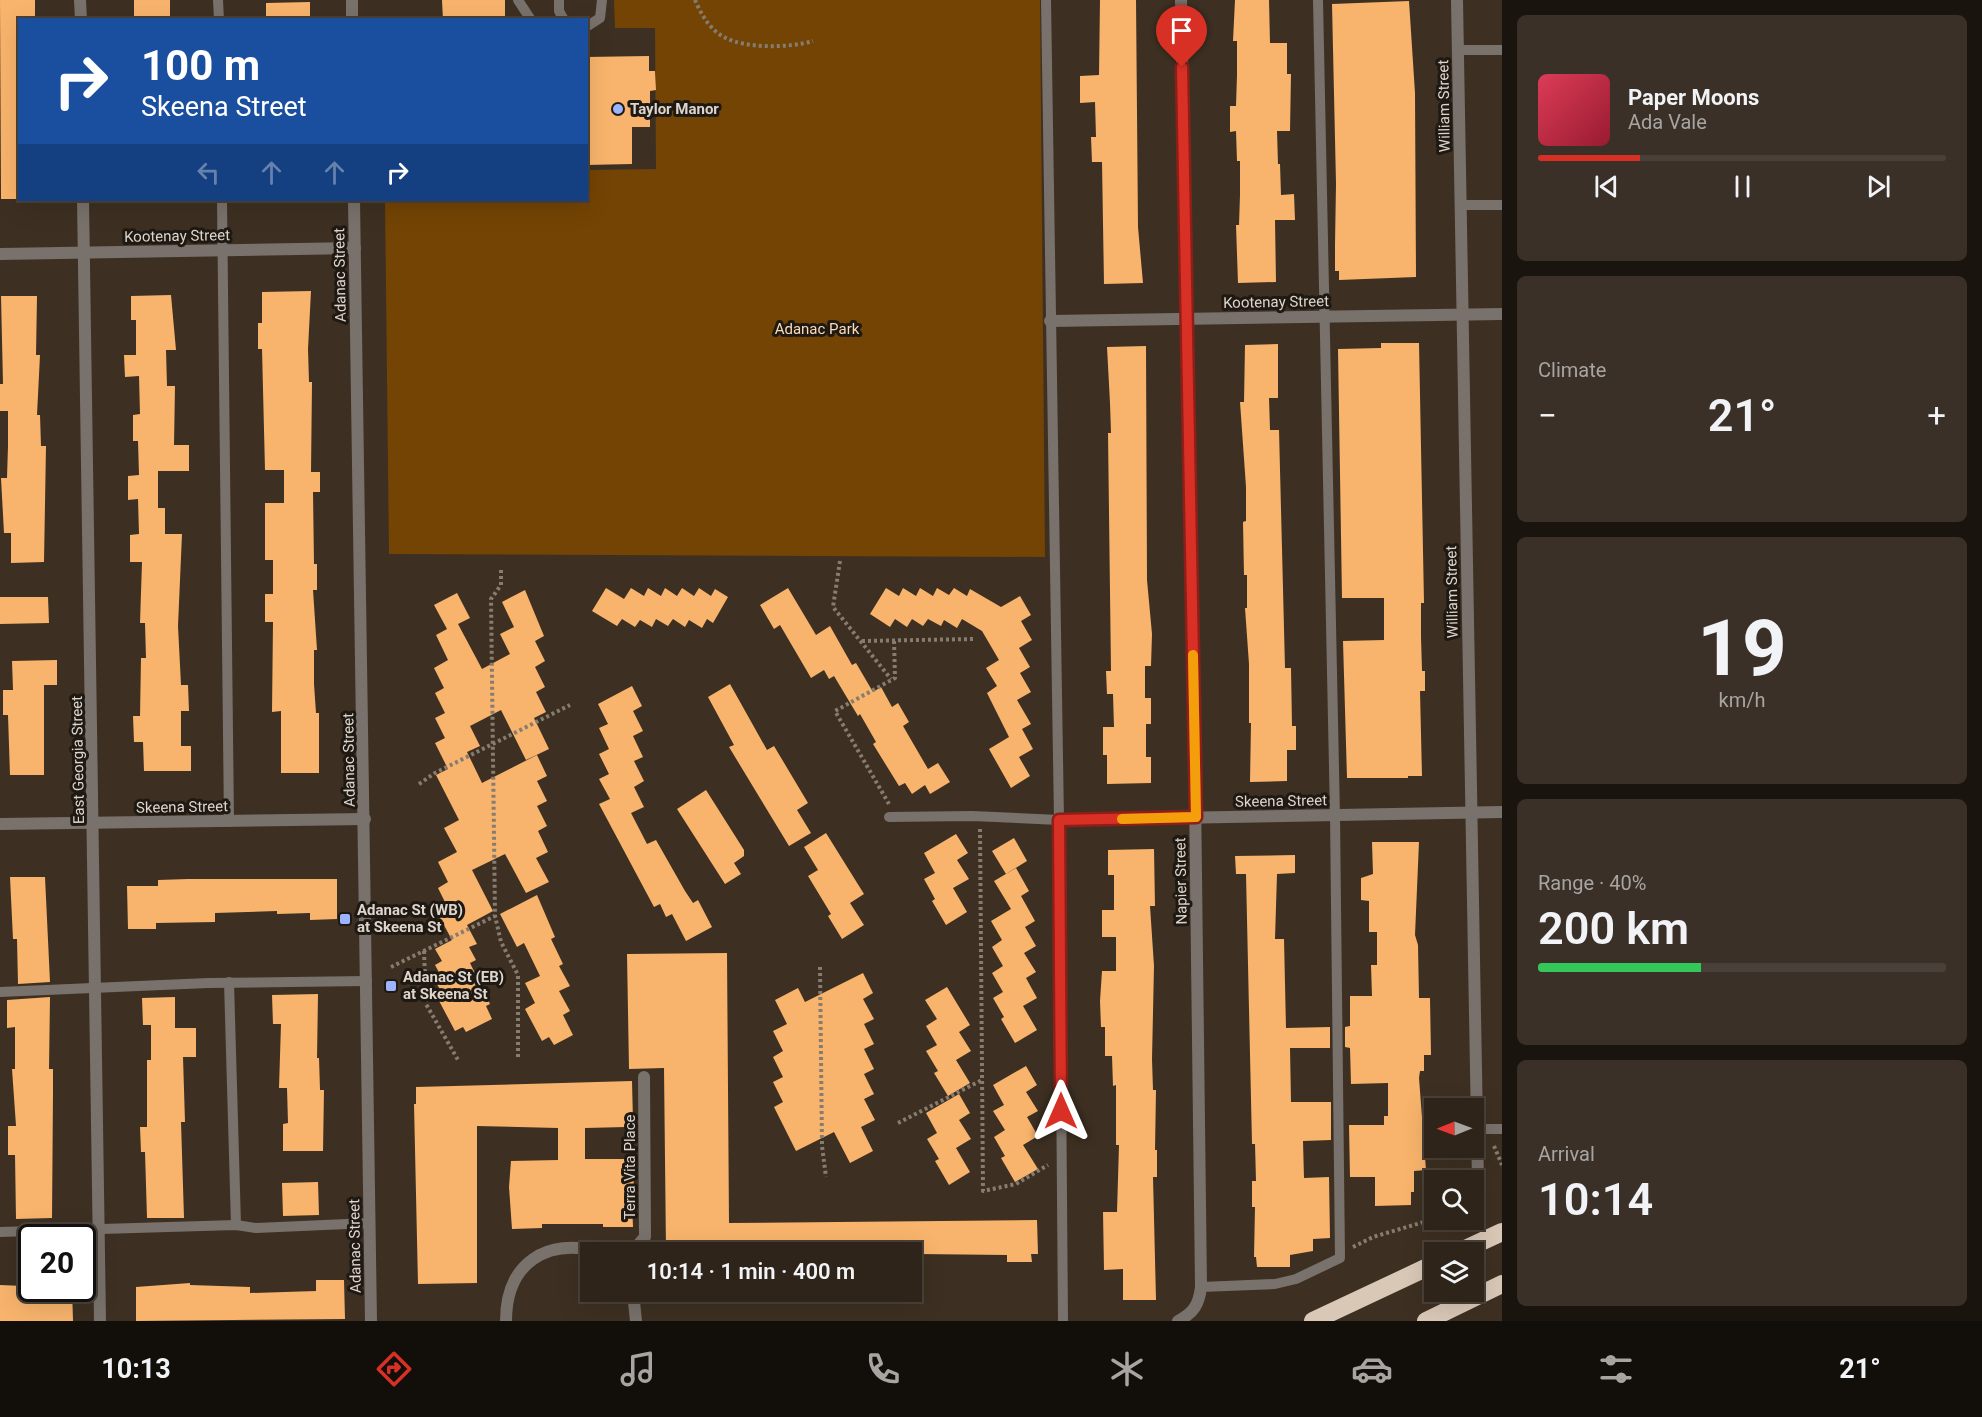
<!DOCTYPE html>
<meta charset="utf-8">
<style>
:root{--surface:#2e241a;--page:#3a3027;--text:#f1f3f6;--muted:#a7a4a2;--line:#494139;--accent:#d93025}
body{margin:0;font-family:Roboto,sans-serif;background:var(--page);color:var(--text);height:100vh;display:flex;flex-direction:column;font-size:22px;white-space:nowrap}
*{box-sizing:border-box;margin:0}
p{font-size:20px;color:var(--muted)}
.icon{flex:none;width:33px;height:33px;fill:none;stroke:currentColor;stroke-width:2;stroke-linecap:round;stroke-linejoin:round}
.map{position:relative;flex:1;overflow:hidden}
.details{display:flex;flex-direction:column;gap:15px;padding:15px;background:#19140e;width:480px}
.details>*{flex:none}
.top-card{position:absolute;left:18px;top:18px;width:570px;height:183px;border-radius:0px;box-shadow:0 6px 24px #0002,0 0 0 2px var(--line);background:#1a4fa0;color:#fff;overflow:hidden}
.needle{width:39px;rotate:269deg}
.buttons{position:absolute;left:1424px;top:1098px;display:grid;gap:12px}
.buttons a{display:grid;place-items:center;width:60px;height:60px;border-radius:0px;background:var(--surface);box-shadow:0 6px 24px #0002,0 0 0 2px var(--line);font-size:30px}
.speed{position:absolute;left:18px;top:1224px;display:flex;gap:12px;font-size:30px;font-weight:700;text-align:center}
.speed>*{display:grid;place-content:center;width:78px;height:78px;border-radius:50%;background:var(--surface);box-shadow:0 6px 24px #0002,0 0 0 2px var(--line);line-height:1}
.speed .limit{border:3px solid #111;border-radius:9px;background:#fff;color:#111}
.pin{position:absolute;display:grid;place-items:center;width:51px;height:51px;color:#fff;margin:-62px -26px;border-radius:50% 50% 50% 0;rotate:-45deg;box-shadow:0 0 6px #0007}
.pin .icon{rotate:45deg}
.me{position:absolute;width:66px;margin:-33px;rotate:0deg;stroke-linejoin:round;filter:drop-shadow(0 0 4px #0008)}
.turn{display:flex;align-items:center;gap:21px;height:126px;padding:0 24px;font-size:27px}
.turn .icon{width:78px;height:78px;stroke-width:2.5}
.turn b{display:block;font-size:42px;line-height:51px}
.lanes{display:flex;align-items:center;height:57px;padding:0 24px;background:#0003;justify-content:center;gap:30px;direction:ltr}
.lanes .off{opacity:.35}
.big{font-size:45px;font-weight:600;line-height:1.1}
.details .tile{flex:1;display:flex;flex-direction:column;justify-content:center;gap:9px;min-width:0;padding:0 21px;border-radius:9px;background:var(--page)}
.details .dial{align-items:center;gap:0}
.dial b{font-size:78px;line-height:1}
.song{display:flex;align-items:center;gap:18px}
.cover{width:72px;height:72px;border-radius:9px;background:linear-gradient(135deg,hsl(350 70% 55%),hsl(350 70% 35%))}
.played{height:6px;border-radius:3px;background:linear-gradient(90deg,var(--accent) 25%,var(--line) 25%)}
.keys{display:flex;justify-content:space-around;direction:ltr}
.heat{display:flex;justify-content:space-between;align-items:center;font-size:33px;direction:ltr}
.charge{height:9px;border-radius:4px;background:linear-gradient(90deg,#34c759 40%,var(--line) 0)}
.trip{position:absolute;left:580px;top:1242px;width:342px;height:60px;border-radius:0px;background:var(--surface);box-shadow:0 6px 24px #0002,0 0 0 2px var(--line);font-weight:600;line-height:60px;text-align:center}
.tab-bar{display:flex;height:96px;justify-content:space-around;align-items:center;background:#120e0a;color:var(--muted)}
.tab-bar .icon{width:42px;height:42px}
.tab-bar .active{color:var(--accent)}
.tab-bar b{font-size:27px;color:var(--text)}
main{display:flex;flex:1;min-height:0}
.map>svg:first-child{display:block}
.green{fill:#734404}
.building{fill:#f8b46c}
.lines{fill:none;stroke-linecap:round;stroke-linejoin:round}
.path{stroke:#877c70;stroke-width:4;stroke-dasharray:3 3;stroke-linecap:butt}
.lane{stroke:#79716b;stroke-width:10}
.street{stroke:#79716b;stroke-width:12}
.highway{stroke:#dac8b7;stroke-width:18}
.route-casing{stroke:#8d1f18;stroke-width:15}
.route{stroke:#d93025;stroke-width:10}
.slow{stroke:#f59e0b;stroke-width:10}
.poi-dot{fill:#9bb4fd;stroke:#1f1913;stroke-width:2}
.labels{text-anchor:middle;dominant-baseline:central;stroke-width:6;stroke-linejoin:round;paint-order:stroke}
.street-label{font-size:15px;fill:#ded5cc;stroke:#1f1913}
.poi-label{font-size:15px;font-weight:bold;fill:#ded5cc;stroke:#1f1913;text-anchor:start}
.park-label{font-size:15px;fill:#fddab8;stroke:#1f1913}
</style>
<main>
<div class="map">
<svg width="1502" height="1321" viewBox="0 0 1502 1321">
<rect width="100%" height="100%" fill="#3d3022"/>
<!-- green -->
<polygon class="green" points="614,0 1040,0 1045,557 389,554 385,200 586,200 587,170 656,169 655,28 615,28"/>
<!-- building -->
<g class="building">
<polygon points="0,0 35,0 35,20 20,20 20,199 1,199"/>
<rect x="134" y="0" width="36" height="20"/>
<polygon points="442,0 505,0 505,20 443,20"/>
<polygon points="1100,0 1136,0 1138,227 1143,283 1104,284 1102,162 1092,162 1091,137 1096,137 1095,102 1080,103 1080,76 1099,75"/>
<polygon points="1235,0 1269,0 1270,43 1287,43 1287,74 1291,74 1290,131 1277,131 1278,164 1280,164 1281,195 1294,194 1295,220 1275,220 1276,282 1238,283 1236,225 1239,225 1240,195 1240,161 1237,161 1236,131 1230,132 1230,106 1236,106 1237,75 1237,41 1233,41"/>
<polygon points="1409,1 1415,93 1416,277 1339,280 1339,271 1335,271 1335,244 1336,184 1332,4"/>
<polygon points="310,2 310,20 266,20 266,3"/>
<polygon points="649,56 649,71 655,71 656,90 650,91 650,127 632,127 632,164 586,165 586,57"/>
<polygon points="311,291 308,349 309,382 312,382 311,472 320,472 320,492 313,492 314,564 317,564 317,590 313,590 317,650 314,650 314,684 316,713 319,713 319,773 281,773 281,711 272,712 273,622 265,622 265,594 273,594 273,560 265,560 265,503 284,503 284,470 265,470 262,349 258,349 258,323 262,323 262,292"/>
<polygon points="171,295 176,350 166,350 167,386 175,386 174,445 189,445 189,471 158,471 158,508 165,508 165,534 182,534 178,626 181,685 188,685 189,711 181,711 181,746 191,746 191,771 144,771 143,742 134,742 133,716 140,716 141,658 146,658 145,623 140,623 142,562 130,562 130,535 139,534 138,499 128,500 128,476 139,475 138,441 133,441 133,415 140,414 139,376 125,377 124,355 136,355 136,320 131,320 131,296"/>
<polygon points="1,296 37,296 36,355 40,355 37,415 40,415 41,446 46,446 44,562 11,563 11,533 4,533 1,478 7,478 8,446 8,411 0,411 0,384 3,384"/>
<polygon points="1381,343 1419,343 1424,603 1421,603 1421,637 1422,671 1425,671 1425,691 1420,691 1422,776 1408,776 1408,778 1347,778 1343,641 1384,640 1384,598 1342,598 1338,349 1381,348"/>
<polygon points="1278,344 1278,398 1269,398 1270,430 1279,430 1285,668 1291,668 1292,726 1296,726 1296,750 1287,750 1287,781 1250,782 1251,723 1249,723 1249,664 1245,608 1247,608 1247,575 1244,575 1243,522 1246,521 1246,487 1240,402 1244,402 1245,345"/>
<polygon points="1146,346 1147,580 1152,634 1151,666 1145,666 1145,698 1151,698 1151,724 1146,724 1146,757 1151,757 1151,783 1107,784 1107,755 1103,755 1103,727 1114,727 1113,694 1107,694 1106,671 1111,671 1108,433 1111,433 1110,403 1107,347"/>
<polygon points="606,588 624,599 631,588 644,596 648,588 661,596 665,588 677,596 682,588 694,596 699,588 711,596 715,589 728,597 713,623 707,619 702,628 689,620 685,627 673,619 668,626 656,619 652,627 640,620 635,627 622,619 617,626 592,611"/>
<polygon points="788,588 816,635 830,626 852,665 856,663 873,692 881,687 892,707 898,703 909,722 903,726 928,769 938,763 950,782 930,794 925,785 912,794 905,783 899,786 873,744 876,742 860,714 858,716 834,676 829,679 824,670 811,678 780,625 774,629 760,605"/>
<polygon points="886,588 899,596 903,588 916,596 920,588 933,596 937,588 949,595 954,588 967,596 970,589 1001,607 1020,596 1031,615 1021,621 1032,640 1019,648 1030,667 1020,673 1031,692 1017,700 1031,724 1022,729 1033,749 1019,757 1030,776 1011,788 989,749 1009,737 987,693 997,686 986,668 999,660 982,631 962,619 957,628 944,620 941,626 928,619 923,626 912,619 907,627 895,619 890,627 870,614"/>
<polygon points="525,590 544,636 535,641 545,661 535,667 545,687 536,692 546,712 534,718 549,749 526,760 501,710 470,726 480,746 467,752 482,783 537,755 547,776 537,781 547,801 537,806 547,826 538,831 548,852 536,858 549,882 526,893 505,854 472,870 493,911 467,925 477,944 469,947 476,960 470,963 490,1004 486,1006 492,1019 466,1032 463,1027 455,1031 437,997 443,994 435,981 442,978 435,965 442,961 435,949 452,940 438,914 448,908 438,888 448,882 438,862 457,852 444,828 459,820 436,775 448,769 435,743 445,738 435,718 445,713 435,693 444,688 434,668 448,660 436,635 447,629 434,605 457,593 470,618 458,624 482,669 510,654 500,634 514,627 502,602"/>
<polygon points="0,597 48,597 49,623 0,624"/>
<polygon points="57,660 57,685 44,685 44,775 10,775 8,715 3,715 3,690 13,690 12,661"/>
<polygon points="730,684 767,750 774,746 808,803 797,810 811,833 789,846 729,747 734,745 708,697"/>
<polygon points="632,686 642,706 633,711 643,731 633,736 643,757 634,761 644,781 634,787 644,807 631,813 647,844 656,840 685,891 693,903 698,900 712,927 686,941 672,914 666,917 660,904 654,907 599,804 610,799 599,779 609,774 599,754 609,749 599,728 608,724 598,704"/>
<polygon points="706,790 744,850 744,856 734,863 741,874 725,884 677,809"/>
<polygon points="826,833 864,894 850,903 864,925 842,939 828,916 831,914 808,876 818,870 804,847"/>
<polygon points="956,834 968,853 957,860 969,879 953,888 967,912 946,925 932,901 935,899 924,879 935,873 924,853"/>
<polygon points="1014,838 1027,861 1006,874 992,851"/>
<polygon points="1372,842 1419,842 1415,935 1418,945 1419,998 1430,998 1431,1055 1424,1055 1424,1071 1420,1071 1419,1078 1426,1170 1414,1171 1414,1192 1411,1192 1411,1205 1375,1206 1375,1177 1350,1177 1349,1125 1384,1125 1384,1116 1388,1116 1388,1083 1351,1084 1350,1048 1345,1047 1345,1027 1350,1026 1350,996 1372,996 1371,965 1377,965 1377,932 1369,932 1369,901 1361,900 1361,878 1373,874"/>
<polygon points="1154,849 1155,906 1150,906 1154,966 1152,1059 1153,1090 1156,1090 1155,1150 1157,1150 1157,1177 1153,1177 1156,1300 1123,1300 1123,1269 1104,1270 1103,1212 1117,1212 1119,1145 1116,1145 1116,1085 1113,1086 1112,1056 1105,1056 1105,1027 1101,1027 1100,1001 1102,971 1116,971 1116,937 1102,937 1102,910 1114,910 1114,875 1108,875 1108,850"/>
<polygon points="1295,855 1295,873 1277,874 1275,939 1284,939 1286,1028 1330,1027 1330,1048 1290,1048 1291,1102 1331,1102 1331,1140 1303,1141 1304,1178 1329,1177 1330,1238 1313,1239 1313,1251 1290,1255 1290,1267 1257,1267 1256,1257 1254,1257 1255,1207 1252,1207 1252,1181 1256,1181 1255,1144 1252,1144 1246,874 1236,874 1235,856"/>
<polygon points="1016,868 1029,891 1021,896 1035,921 1025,927 1036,946 1024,953 1036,972 1026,978 1037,998 1023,1006 1037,1030 1015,1043 1001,1019 1004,1017 993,998 1003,992 992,973 1003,966 992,947 1002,940 991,921 1011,909 994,881"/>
<polygon points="10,877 45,877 50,982 18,984 17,939 13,939"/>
<polygon points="188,879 337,879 337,919 310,920 310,913 277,914 277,911 215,913 215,922 156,923 156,929 128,929 127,886 158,886 158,880"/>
<polygon points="537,895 555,937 551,939 563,964 559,966 570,986 559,991 570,1011 563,1015 573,1035 554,1045 549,1037 542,1041 525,1009 535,1003 525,983 540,976 524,943 517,947 500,914"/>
<polygon points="727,953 729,1223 1037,1220 1038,1254 1031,1254 1032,1262 1007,1262 1007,1255 666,1251 664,1068 629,1069 627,954"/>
<polygon points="863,973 873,993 863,999 874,1019 864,1024 874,1044 864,1049 874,1069 864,1074 874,1094 864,1099 875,1120 861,1127 873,1151 850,1163 834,1132 796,1151 774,1107 783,1102 773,1082 783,1077 773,1057 783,1051 773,1031 787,1024 775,1000 798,988 805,1002"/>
<polygon points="947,987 970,1025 959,1032 971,1051 956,1060 970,1083 948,1096 934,1073 938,1071 926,1051 937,1045 926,1026 937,1019 925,1000"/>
<polygon points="318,994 317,1058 319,1058 320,1090 324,1090 323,1151 283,1151 283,1124 288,1123 287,1088 279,1088 281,1024 273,1024 272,995"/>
<polygon points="50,997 49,1069 53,1069 53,1092 52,1218 16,1219 15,1155 8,1155 8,1126 16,1126 12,1069 15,1069 15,1027 7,1028 7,1000"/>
<polygon points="175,997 175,1028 196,1028 196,1057 183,1057 185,1122 181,1122 184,1218 147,1218 145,1152 141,1152 140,1127 147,1127 147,1060 151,1060 151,1025 143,1025 142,998"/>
<polygon points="1026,1066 1037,1085 1026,1092 1038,1111 1027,1117 1038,1136 1023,1145 1038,1169 1015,1182 1001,1158 1005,1156 994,1137 1005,1130 993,1111 1004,1105 993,1085"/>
<polygon points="632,1081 633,1122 626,1122 626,1127 585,1128 585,1159 632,1159 635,1202 632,1202 633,1227 603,1227 603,1224 542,1224 542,1228 512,1229 509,1187 511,1161 558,1160 558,1128 477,1126 477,1283 418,1284 414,1104 416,1104 416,1087"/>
<polygon points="959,1094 970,1113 959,1120 971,1139 956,1148 970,1172 949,1185 935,1161 939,1159 927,1139 937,1133 926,1113"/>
<polygon points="318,1182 319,1215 283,1216 282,1183"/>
<polygon points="316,1280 344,1280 345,1319 136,1321 136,1287 190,1283 190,1285 250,1287 250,1293 285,1292 316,1291"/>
<polygon points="0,1285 72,1288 73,1321 0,1321"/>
</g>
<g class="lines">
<!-- path -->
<g class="path">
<path d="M695 0C701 14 710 30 724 37 745 49 790 48 813 41"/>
<polyline points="840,561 833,607 891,679"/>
<polyline points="501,570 501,585 491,599 495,916 501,942 518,975 518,1058"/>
<polyline points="862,641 974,639"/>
<polyline points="419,784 435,773 570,705"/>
<polyline points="889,804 835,711 895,678 894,640"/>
<polyline points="980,829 983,1191 1016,1184 1048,1165"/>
<polyline points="424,951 426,1004 458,1060"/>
<polyline points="391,967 495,916"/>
<polyline points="820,967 822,1146 826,1177"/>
<polyline points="898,1123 982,1080"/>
<polyline points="1494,1146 1502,1165"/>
<polyline points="1353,1247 1373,1237 1434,1219"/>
</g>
<!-- lane -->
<g class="lane">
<polyline points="218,0 219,20"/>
<polyline points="518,0 531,20"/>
<polyline points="559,0 559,11 564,20"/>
<polyline points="1046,0 1059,820 1063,1321"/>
<polyline points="586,27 600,18 602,0"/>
<polyline points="1458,50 1502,50"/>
<polyline points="222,200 229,822"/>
<polyline points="1461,205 1502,205"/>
<polyline points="889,817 972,816 1059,820"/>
<polyline points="229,982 236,1225"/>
<polyline points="0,992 208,983 367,981"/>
<polyline points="1477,1129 1502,1129"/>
<polyline points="0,1232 236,1225 256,1228 370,1223"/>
<polyline points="1201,1287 1275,1284 1296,1279 1340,1258 1335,816 1318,0"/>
</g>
<!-- street -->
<g class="street">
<polyline points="80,0 81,20"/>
<polyline points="352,0 352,20"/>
<polyline points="1457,0 1478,1183"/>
<polyline points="83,200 100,1321"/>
<polyline points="354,200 371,1321"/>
<polyline points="0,254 355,248"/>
<polyline points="1050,321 1502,314"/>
<polyline points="1059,820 1502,812"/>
<polyline points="0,824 365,819"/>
<polyline points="632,1252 645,1237 644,1077"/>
<polyline points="633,1292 636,1321"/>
<path d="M506 1321C506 1263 547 1237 600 1252"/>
<path d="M1178 1321C1194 1313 1199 1304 1201 1287L1195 793 1181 0"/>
</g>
<!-- highway -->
<g class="highway">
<polyline points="1459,1252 1502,1232"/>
<polyline points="1313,1321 1434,1264"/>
<polyline points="1426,1321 1502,1284"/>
</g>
</g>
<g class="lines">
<!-- route casing -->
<g class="route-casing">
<polyline id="route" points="1061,1111 1059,820 1196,817 1182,67"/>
</g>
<!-- route -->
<use href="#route" class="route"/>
<!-- slow -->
<polyline class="slow" points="1122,819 1196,817 1193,655"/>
</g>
<!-- markers -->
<g class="poi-dot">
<circle cx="618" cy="109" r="6"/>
<rect x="339" y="913" width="12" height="12" rx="3"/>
<rect x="385" y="980" width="12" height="12" rx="3"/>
</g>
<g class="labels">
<!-- street labels -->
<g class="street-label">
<text transform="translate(1444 106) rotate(-91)">William Street</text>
<text transform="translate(177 236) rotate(-1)">Kootenay Street</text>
<text transform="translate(340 275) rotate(-91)">Adanac Street</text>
<text transform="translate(1276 302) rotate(-1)">Kootenay Street</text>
<text transform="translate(1452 592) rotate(-91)">William Street</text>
<text transform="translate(78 760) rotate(-91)">East Georgia Street</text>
<text transform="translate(349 760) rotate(-91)">Adanac Street</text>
<text transform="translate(1281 801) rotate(-1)">Skeena Street</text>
<text transform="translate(182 807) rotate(-1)">Skeena Street</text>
<text transform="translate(1181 881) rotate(-91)">Napier Street</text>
<text transform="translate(630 1167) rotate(-90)">Terra Vita Place</text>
<text transform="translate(355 1246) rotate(-91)">Adanac Street</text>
</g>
<!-- poi labels -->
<g class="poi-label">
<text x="630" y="109">Taylor Manor</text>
<text x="357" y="910">Adanac St (WB)<tspan x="357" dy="17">at Skeena St</tspan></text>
<text x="403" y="977">Adanac St (EB)<tspan x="403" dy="17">at Skeena St</tspan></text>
</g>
<!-- park labels -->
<g class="park-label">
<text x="817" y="329">Adanac Park</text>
</g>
</g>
</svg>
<div class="buttons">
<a><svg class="needle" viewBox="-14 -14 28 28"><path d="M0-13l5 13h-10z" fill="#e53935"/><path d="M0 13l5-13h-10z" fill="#a7a4a2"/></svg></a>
<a><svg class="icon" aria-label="search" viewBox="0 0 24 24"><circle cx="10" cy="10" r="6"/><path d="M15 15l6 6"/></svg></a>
<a><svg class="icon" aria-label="layers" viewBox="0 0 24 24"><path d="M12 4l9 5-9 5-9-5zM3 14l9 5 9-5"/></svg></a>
</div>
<div class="speed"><div class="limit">20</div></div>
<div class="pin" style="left:1182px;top:67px;background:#d93025"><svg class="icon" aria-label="arrive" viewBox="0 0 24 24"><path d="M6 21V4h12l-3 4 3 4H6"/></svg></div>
<svg class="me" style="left:1061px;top:1111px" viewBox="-20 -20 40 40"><path d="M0-17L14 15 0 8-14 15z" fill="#d93025" stroke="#fff" stroke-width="4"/></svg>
<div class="trip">10:14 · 1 min · 400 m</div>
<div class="top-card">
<div class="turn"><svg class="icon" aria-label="right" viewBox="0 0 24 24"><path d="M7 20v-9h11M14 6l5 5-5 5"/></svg><div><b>100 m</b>Skeena Street</div></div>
<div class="lanes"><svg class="icon off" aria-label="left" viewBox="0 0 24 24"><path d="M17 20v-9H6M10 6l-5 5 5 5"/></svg><svg class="icon off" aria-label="ahead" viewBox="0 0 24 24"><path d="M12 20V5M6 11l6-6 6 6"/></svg><svg class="icon off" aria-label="ahead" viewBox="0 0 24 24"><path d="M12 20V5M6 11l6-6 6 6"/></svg><svg class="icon" aria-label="right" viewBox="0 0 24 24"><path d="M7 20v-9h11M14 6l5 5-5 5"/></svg></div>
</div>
</div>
<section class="details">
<div class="tile">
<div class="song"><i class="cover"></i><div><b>Paper Moons</b><p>Ada Vale</p></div></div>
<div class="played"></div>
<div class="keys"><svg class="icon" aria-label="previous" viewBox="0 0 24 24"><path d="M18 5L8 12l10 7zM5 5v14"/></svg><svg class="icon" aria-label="pause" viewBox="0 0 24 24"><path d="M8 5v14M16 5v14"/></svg><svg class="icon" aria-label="next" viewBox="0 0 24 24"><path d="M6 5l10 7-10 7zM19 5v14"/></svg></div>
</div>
<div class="tile"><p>Climate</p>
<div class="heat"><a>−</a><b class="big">21°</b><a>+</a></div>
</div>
<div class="tile dial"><b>19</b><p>km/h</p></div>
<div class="tile"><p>Range · 40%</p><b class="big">200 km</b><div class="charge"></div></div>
<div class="tile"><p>Arrival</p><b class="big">10:14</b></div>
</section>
</main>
<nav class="tab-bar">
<b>10:13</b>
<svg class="icon active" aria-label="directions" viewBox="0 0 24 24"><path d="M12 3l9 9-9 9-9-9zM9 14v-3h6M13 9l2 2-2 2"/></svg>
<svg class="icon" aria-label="music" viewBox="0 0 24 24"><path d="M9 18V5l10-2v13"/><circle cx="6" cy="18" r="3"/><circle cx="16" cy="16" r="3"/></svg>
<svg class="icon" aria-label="phone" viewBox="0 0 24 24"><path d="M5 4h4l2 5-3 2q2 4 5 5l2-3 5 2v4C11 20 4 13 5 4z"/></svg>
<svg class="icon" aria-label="climate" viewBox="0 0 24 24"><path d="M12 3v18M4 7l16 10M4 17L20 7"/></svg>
<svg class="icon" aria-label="car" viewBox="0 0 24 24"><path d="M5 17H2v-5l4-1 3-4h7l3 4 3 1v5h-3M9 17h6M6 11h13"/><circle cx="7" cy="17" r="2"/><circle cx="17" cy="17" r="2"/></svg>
<svg class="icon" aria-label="filters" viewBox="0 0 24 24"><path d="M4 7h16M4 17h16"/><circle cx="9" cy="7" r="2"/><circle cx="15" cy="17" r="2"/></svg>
<b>21°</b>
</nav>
